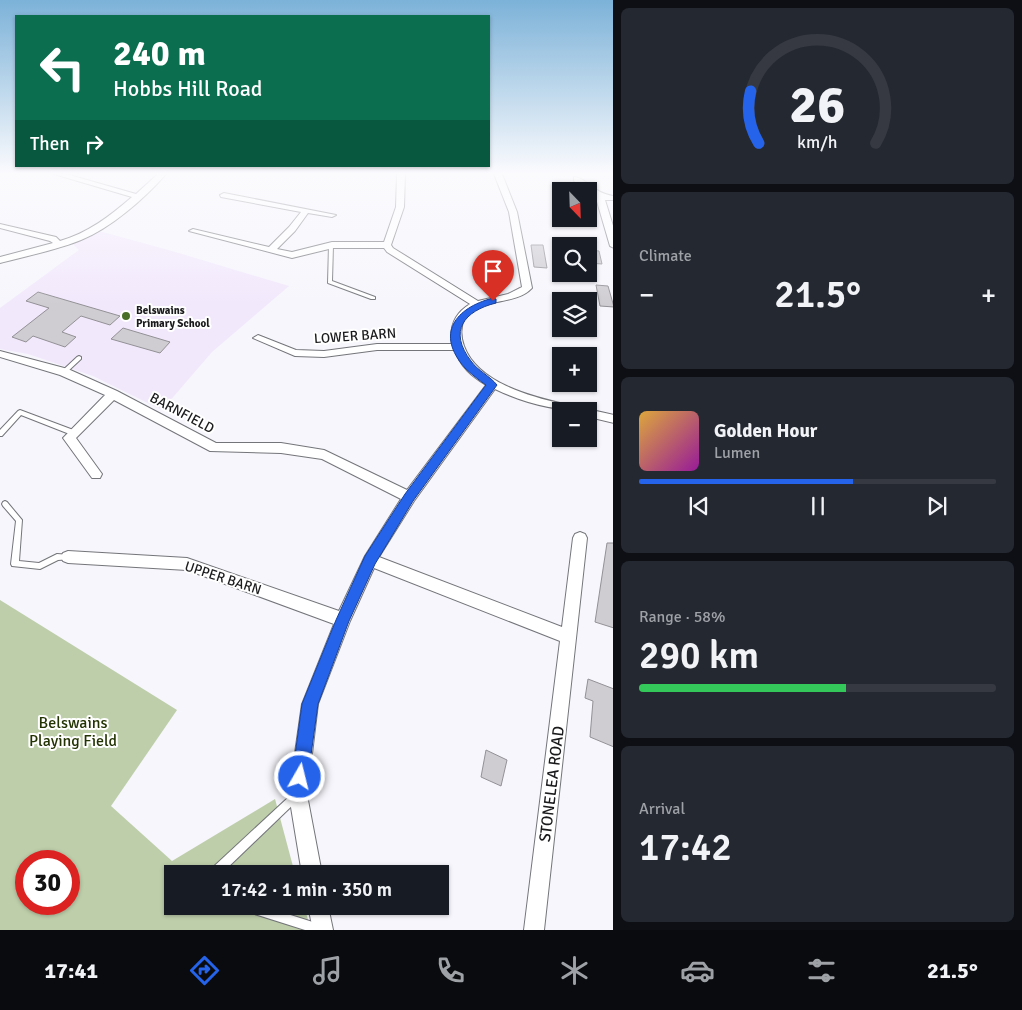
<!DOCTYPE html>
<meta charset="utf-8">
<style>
:root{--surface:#171b24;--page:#242831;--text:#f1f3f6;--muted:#9ea1a6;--line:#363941;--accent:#2563eb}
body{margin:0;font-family:Signika,sans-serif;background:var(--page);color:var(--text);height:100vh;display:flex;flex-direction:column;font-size:19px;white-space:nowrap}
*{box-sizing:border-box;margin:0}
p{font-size:16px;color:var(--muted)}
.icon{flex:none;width:28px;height:28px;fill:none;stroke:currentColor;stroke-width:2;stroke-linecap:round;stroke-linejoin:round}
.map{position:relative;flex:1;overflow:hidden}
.drawer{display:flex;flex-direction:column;gap:8px;padding:8px;background:#0d0f14;width:409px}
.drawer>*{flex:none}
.banner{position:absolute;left:15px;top:15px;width:475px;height:152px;border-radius:0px;box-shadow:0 1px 4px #0004;background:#0b6e4f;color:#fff;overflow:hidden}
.needle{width:32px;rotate:157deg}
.controls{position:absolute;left:552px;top:182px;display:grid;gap:10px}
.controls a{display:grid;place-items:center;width:45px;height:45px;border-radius:0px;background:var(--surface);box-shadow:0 1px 4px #0004;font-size:25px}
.speed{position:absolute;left:15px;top:850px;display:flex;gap:10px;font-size:25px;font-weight:700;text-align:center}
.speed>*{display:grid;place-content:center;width:65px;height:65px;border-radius:50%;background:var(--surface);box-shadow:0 1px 4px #0004;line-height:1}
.speed .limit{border:8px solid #d22;background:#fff;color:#111}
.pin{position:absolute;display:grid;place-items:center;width:42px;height:42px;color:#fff;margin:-51px -21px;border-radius:50% 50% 50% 0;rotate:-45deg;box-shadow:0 0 5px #0007}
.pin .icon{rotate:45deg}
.me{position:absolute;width:55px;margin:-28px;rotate:8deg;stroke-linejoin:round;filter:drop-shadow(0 0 4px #0008)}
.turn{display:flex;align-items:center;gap:18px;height:105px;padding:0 15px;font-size:22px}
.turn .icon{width:65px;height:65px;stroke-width:2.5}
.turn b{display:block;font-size:35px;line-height:42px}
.then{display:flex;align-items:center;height:48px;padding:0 15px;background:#0003;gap:10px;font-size:19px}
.big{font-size:38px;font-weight:600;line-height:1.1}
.drawer .widget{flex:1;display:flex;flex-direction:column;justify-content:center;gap:8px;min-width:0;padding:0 18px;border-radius:8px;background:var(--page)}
.drawer .dial{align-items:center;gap:0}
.dial svg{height:130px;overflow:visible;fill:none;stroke:var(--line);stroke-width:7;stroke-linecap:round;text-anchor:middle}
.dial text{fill:var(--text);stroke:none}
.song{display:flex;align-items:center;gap:15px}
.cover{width:60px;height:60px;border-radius:8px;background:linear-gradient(135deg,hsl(40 70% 55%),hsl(300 70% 35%))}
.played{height:5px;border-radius:2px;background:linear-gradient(90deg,var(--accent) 60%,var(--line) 60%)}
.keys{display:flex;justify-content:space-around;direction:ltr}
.heat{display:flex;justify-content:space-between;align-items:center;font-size:28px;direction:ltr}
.charge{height:8px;border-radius:4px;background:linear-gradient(90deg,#34c759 58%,var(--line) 0)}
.trip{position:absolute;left:164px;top:865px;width:285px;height:50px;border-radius:0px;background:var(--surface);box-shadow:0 1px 4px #0004;font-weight:600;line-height:50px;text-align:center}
.tab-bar{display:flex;height:80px;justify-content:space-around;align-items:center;background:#090b0e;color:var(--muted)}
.tab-bar .icon{width:35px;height:35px}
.tab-bar .on{color:var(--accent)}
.tab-bar b{font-size:22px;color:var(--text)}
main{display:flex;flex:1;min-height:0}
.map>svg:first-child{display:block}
.education{fill:#f2e8fc}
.green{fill:#beceaa;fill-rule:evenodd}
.building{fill:#cfcdd2;stroke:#939196}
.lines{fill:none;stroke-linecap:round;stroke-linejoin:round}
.service-casing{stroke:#74757a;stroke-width:2}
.minor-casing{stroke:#74757a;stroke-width:2}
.service{fill:#fff;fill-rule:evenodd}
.minor{fill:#fff;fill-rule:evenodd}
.route{fill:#2563eb;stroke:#184099}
.poi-dot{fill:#486e28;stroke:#fff;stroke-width:2}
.labels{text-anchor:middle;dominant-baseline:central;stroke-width:4;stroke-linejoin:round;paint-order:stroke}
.far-poi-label{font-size:11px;font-weight:bold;fill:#1b1b1d;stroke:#fff;text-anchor:start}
.street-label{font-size:14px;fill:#1b1b1d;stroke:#fff}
.near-park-label{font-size:16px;fill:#233302;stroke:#fff}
.near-street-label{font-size:16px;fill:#1b1b1d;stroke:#fff}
</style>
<main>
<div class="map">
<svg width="614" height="930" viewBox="0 0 614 930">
<rect width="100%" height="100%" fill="#f6f6fc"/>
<!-- education -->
<polygon class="education" points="99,231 172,251 289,286 212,352 162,410 93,376 28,354 0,349 0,308 79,250 73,244"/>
<!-- green -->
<path class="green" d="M0 600 177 710 111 806 172 861 275 799 295 874H172V906H304L311 930H0ZM26 861H69V904H26Z"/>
<!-- building -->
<g class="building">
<polygon points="531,245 543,245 547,268 534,267"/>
<polygon points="589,250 599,251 602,264 589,263"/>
<polygon points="596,285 608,286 614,307 600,306"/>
<polygon points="38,292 120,316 110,325 81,316 62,332 76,337 65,347 33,336 26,342 12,337 49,308 26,301"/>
<polygon points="123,328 170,342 160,353 111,339"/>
<polygon points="607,543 614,543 614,628 595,622"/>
<polygon points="588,679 614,689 614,747 590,737 593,701 585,698"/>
<polygon points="486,750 507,760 501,786 481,777"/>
</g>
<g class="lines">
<!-- service casing -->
<g class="service-casing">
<g id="service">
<polygon points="329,245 333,246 332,281 375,297 375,299 371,299 328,283"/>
<polygon points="79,356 81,357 81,359 66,373 62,373 61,372 62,371 77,357"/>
<polygon points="20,410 76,431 77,433 76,435 72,435 21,415 2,436 0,436 0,430 18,411"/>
<polygon points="5,501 7,502 22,520 19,561 39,563 57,554 71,555 72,557 71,559 58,560 40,569 12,566 11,564 16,521 3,506 2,504 3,502"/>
<polygon points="295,792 298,794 300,797 298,800 221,874 209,874 210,870 292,794"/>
<polygon points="240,906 262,906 319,924 323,925 324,929 324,930 305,930 245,911 241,910"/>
</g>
</g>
<!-- minor casing -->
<g class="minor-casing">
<g id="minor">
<path d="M54 174H66L136 194 158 174H166C145 198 111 228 81 240 56 250 27 256 0 263V257L53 243 50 241 0 228V224L56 237 60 241C88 233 110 216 132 197Z"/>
<path d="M397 174H405L404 207 391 245 393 248 478 301 508 294 522 287 509 212 494 174H502L517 212 532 288C514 307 479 296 464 320 460 327 461 338 464 346 482 395 569 404 614 415V423L589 417V411C556 411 524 403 495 389L414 501 379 557 562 627 573 538 575 534 580 532 585 534 587 538 544 930H524L560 641 374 568 350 621 318 704 307 795 322 874H302L289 795 302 704 334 624 187 570 68 563 63 561 61 557 63 553 68 551 187 558 339 611 365 556 401 499 322 459 281 453 210 451 114 400 76 438 102 474 100 478H92L63 438 105 395 60 375 0 357V351L68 369 117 391 216 443H281L324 450 407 490 486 385C472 376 460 367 455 350H377L324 357 295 356 253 338 258 335 296 350 324 351 377 344H452C449 326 455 313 470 304L387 252 384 248H333L292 258 189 231 193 229 269 247 289 227 301 212 221 197 220 195 224 193 336 215 332 217 308 213 295 231 277 249 292 252 332 242H384L396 207Z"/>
<path d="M574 177C586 177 594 194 614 196V200H605L614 229V248L610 246 596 198 574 181Z"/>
<polygon points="308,906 328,906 333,930 313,930"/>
</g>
</g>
<!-- service -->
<use href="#service" class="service"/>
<!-- minor -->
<use href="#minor" class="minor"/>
</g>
<!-- sky -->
<linearGradient id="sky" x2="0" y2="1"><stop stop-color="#7cb2d8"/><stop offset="0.57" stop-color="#fbfbfe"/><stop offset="1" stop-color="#fbfbfe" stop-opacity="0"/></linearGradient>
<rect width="614" height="304" fill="url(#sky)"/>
<!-- route -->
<path class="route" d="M493 298 496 299V303C464 311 448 331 471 361 478 371 490 376 497 385L413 501 375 564 349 621 318 704 308 777 306 782 300 785 294 782 292 777 302 704 336 620 365 556 405 494 486 385C479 380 471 374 465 368 435 334 455 308 493 298Z"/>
<!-- markers -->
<circle class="poi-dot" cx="126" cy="316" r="5"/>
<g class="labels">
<!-- far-poi labels -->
<g class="far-poi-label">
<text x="136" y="310">Belswains<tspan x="136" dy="13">Primary School</tspan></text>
</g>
<!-- street labels -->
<g class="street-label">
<text transform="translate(355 336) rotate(-4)">LOWER BARN</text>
<text transform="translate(182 413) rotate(28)">BARNFIELD</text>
<text transform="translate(223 578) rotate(18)">UPPER BARN</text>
</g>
<!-- near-park labels -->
<g class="near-park-label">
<text x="73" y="723">Belswains<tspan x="73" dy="18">Playing Field</tspan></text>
</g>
<!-- near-street labels -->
<g class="near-street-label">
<text transform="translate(552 784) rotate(-83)">STONELEA ROAD</text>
</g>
</g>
</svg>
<div class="controls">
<a><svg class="needle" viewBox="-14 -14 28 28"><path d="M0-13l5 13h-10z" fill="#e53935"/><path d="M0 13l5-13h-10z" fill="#9ea1a6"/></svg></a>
<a><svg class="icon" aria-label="search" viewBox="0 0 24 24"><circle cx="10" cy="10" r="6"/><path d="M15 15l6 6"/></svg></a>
<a><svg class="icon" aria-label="layers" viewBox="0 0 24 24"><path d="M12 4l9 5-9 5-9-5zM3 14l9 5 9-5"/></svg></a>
<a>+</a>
<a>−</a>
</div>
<div class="speed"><div class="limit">30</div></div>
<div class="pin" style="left:493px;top:301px;background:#d93025"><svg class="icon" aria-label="arrive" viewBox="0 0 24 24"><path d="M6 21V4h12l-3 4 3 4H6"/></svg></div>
<svg class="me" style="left:300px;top:777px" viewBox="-20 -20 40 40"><circle r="17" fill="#2563eb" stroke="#fff" stroke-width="3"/><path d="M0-11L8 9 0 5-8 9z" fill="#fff"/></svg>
<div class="trip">17:42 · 1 min · 350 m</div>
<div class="banner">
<div class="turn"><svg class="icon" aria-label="left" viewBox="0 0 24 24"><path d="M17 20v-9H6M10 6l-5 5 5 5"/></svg><div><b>240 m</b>Hobbs Hill Road</div></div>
<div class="then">Then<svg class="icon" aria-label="right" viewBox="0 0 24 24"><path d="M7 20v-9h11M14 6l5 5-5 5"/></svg></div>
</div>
</div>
<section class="drawer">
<div class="widget dial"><svg viewBox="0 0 100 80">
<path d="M14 69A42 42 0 1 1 86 69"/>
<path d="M14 69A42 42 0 0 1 9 37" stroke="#2563eb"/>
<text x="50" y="56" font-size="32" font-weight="700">26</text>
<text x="50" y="72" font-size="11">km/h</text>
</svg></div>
<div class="widget"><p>Climate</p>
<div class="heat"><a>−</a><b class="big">21.5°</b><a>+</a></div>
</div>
<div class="widget">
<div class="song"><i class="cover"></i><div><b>Golden Hour</b><p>Lumen</p></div></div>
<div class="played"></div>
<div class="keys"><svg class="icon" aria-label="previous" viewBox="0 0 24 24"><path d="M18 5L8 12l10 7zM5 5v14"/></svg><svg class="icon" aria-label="pause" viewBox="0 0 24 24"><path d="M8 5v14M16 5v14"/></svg><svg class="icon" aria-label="next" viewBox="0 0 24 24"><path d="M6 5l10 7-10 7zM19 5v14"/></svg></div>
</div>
<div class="widget"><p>Range · 58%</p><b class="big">290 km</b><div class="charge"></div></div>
<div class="widget"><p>Arrival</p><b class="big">17:42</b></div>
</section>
</main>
<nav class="tab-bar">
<b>17:41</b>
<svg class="icon on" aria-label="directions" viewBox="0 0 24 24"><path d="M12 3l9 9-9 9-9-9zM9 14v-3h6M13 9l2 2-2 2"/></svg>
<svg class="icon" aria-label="music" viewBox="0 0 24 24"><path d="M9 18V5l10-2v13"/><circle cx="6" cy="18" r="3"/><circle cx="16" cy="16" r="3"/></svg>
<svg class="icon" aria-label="phone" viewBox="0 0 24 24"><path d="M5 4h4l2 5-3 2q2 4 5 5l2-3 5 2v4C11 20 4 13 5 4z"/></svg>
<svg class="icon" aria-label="climate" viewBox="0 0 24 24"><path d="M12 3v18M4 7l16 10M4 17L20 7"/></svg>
<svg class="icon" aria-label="car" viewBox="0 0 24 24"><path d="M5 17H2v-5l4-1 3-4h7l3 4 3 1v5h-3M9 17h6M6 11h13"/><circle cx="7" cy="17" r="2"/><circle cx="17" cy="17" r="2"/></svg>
<svg class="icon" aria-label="filters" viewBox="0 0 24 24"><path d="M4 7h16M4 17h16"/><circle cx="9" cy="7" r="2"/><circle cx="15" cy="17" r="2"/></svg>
<b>21.5°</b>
</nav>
